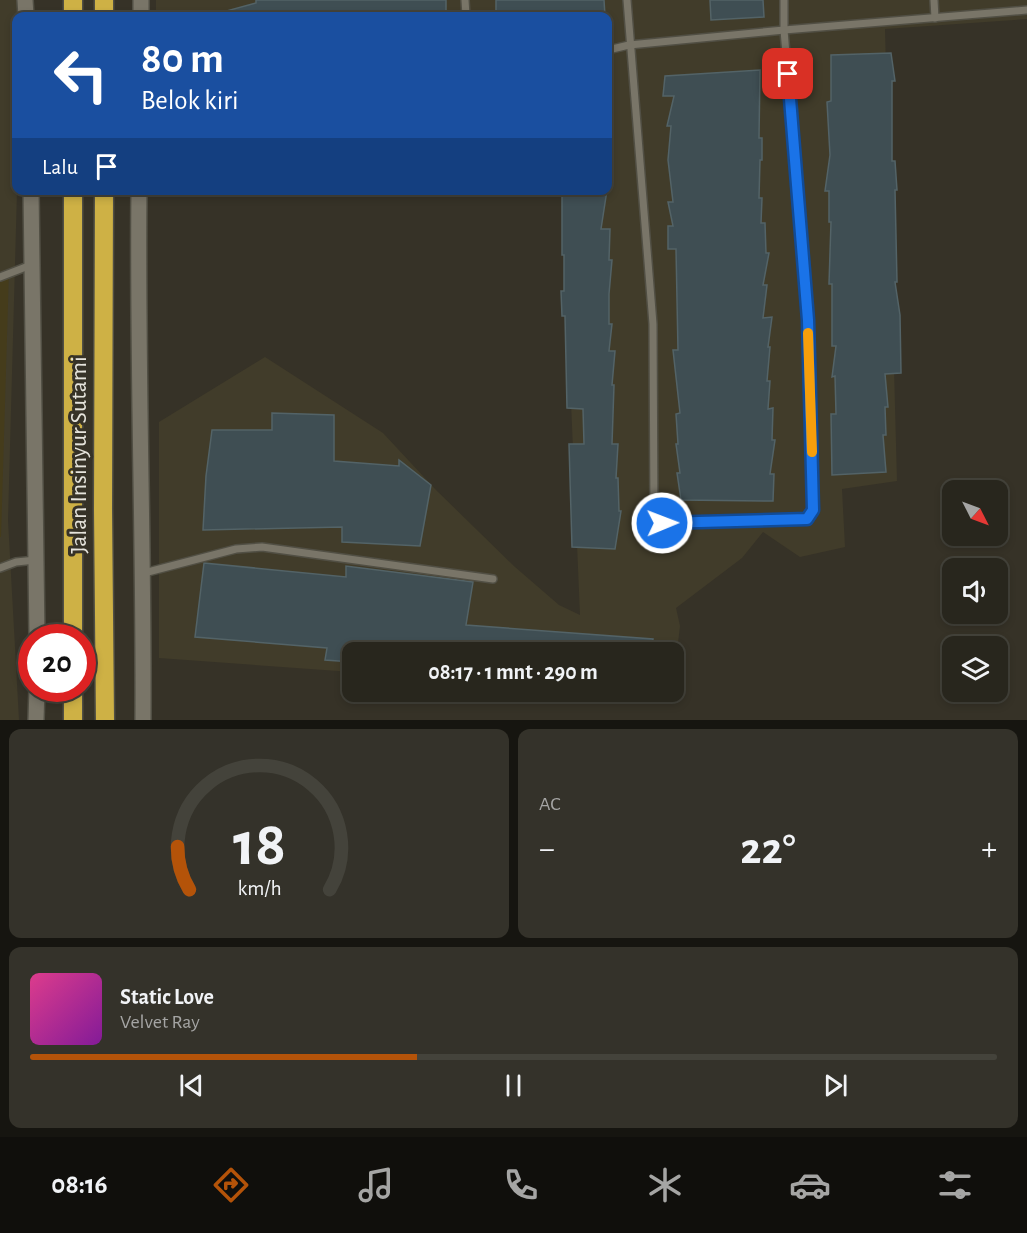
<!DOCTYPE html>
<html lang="id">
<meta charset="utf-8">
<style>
:root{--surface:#28261d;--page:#34322a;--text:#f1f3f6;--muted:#a5a5a4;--line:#44433b;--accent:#b45309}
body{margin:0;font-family:"Alegreya Sans",sans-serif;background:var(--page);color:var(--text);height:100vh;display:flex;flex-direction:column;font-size:22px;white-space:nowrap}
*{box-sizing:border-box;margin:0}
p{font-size:20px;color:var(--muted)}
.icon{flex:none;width:33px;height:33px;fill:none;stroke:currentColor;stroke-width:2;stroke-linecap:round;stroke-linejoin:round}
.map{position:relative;height:720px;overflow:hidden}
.details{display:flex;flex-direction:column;gap:9px;padding:9px;background:#161510;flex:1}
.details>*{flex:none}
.hud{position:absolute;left:12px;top:12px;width:600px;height:183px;border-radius:12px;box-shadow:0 3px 9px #0003,0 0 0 2px var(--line);background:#1a4fa0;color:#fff;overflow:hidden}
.needle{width:39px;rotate:132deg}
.fabs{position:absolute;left:942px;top:480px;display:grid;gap:12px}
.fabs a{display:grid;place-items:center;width:66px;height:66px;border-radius:12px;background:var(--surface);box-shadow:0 3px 9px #0003,0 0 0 2px var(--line);font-size:30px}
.speed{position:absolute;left:18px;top:624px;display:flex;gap:12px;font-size:30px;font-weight:700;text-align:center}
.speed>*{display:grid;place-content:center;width:78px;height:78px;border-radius:50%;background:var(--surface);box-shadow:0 3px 9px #0003,0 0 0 2px var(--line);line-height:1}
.speed .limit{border:9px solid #d22;background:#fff;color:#111}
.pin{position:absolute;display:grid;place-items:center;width:51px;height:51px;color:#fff;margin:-26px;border-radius:12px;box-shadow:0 3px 9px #0006}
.me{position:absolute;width:66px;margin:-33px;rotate:89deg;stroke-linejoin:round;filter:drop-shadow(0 0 4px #0008)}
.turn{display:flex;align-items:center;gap:21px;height:126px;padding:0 30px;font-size:27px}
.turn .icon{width:78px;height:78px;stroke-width:2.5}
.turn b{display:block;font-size:42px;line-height:51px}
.then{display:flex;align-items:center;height:57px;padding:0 30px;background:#0003;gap:12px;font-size:22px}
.big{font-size:45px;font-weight:600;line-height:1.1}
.details .widget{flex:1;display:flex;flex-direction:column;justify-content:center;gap:9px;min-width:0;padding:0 21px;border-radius:12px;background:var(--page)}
.details .dial{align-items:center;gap:0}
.dial svg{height:156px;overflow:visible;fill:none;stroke:var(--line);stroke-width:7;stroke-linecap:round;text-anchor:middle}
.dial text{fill:var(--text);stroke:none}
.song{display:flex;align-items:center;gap:18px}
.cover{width:72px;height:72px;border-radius:9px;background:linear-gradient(135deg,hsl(330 70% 55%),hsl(290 70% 35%))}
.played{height:6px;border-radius:3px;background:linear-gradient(90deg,var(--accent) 40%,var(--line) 40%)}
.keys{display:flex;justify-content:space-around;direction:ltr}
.heat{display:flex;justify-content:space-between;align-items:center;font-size:33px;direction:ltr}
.details .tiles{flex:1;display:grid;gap:9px;grid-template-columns:1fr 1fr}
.widget:last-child{grid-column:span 2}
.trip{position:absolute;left:342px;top:642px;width:342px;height:60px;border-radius:12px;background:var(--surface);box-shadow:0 3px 9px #0003,0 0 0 2px var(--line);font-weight:600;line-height:60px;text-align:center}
.dock{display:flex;height:96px;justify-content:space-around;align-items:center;background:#100f0c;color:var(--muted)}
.dock .icon{width:42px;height:42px}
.dock .selected{color:var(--accent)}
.dock b{font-size:27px;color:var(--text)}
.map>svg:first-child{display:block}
.built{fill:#413c2a}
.green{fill:#453c1b}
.building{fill:#3f4e53;stroke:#536367;stroke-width:1.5}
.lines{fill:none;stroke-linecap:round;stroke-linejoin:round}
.lane-casing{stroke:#514f44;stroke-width:10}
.secondary-casing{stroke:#514f44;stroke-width:18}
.highway-casing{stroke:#514f44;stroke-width:21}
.lane{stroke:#797568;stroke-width:7}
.secondary{stroke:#797568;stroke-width:15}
.highway{stroke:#ceb145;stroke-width:18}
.route-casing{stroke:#114b97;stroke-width:15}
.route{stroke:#1a73e8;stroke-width:10}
.slow{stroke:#f59e0b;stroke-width:10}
.labels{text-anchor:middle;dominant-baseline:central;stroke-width:6;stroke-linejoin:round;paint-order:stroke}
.street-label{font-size:24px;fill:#e6e4dc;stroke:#363227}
</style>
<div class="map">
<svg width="1027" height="720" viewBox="0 0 1027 720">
<rect width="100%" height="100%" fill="#363227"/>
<!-- built -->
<g class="built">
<polygon points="0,0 20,0 20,16 16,16 17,191 8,520 19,720 0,720"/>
<polygon points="156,0 1027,0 1027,19 885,29 897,481 842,489 845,547 800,557 763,532 742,558 676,608 680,626 677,651 352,652 352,672 159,658 159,422 265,357 383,433 436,490 515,567 559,605 580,615 569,355 566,191 608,190 608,16 156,16"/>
</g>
<!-- green -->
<polygon class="green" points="9,270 1,537 0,537 0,274"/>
<!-- building -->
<g class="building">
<polygon points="256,0 446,0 446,16 219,16 219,13 256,3"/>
<polygon points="496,0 604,0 605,16 496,16"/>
<polygon points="710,0 763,0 764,17 711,20"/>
<polygon points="891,53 895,81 892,81 892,161 895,161 897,190 895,190 897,282 895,282 900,315 901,373 885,374 888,407 885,407 886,435 883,435 886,472 832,475 831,414 836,414 835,376 832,377 836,346 832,346 832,284 829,284 831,222 829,222 829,191 825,191 830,155 827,102 831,101 831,55"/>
<polygon points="760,70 759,138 762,138 762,160 760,160 759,198 762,198 761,223 765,223 766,253 769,253 763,285 767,285 763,318 772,317 768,347 770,347 767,381 770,381 768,409 773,408 772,440 775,440 770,474 774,474 773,501 681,500 677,473 680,473 676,444 678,444 676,414 680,413 673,350 678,350 676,249 668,249 668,226 673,226 668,202 673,202 668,160 671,126 667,126 674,96 663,96 665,76"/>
<polygon points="562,190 607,190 601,229 610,229 609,260 612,260 609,294 609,324 612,324 609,351 615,351 612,385 614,385 612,444 618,444 616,478 618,478 619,511 621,511 615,549 572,547 569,444 584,444 583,409 567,408 565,316 562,316 561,291 564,291 564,255 562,255"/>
<polygon points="272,413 334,415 334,461 399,466 399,460 431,485 420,546 342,542 342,527 203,530 206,476 212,430 272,430"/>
<polygon points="204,563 346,577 346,566 473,582 466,625 653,639 651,652 352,652 352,662 325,660 327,648 195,637"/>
</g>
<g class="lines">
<!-- lane casing -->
<g class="lane-casing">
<g id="lane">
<polyline points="465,0 466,16"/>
<polyline points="627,0 653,324 654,515 662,523 807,519 813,510 808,320 784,30 784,0"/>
<polyline points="934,0 935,18"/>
<polyline points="608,50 629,45 784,30 1027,10"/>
<polyline points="0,277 31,265"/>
<polyline points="0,568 16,562 36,560"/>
<polyline points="144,573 236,549 262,547 493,579"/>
</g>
</g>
<!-- secondary casing -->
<g class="secondary-casing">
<g id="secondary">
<polyline points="25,0 26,16"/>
<polyline points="141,16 141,0"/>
<polyline points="31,190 37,638"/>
<path d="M139 190C137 367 144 543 143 720"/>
<polyline points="36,720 37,688"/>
</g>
</g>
<!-- highway casing -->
<g class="highway-casing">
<g id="highway">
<polyline points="73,0 73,16"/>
<polyline points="104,16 104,0"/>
<polyline points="73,190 73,638"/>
<polyline points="104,190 103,509 105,720"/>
<polyline points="73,688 73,720"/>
</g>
</g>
<!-- lane -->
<use href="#lane" class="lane"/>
<!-- secondary -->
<use href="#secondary" class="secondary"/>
<!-- highway -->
<use href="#highway" class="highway"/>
</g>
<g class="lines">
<!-- route casing -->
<g class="route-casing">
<polyline id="route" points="662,523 807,519 813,510 808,320 788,74"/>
</g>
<!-- route -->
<use href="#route" class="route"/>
<!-- slow -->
<polyline class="slow" points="808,333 812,452"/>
</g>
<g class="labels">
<!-- street labels -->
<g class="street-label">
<text transform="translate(79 455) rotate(-90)">Jalan Insinyur Sutami</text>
</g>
</g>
</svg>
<div class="fabs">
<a><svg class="needle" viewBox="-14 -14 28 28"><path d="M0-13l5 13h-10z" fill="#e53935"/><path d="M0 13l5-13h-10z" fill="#a5a5a4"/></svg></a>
<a><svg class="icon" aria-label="sound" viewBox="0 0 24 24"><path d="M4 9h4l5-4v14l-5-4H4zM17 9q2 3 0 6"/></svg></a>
<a><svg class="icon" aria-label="layers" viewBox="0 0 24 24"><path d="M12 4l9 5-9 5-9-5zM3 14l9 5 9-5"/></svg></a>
</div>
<div class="speed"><div class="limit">20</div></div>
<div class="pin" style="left:788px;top:74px;background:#d93025"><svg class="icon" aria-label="arrive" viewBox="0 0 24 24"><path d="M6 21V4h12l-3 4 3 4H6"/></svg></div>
<svg class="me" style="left:662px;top:523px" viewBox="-20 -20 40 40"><circle r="17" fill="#1a73e8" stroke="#fff" stroke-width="3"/><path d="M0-11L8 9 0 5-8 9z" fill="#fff"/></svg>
<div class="trip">08:17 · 1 mnt · 290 m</div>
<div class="hud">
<div class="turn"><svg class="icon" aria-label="left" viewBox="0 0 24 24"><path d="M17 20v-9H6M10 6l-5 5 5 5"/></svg><div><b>80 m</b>Belok kiri</div></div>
<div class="then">Lalu<svg class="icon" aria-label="arrive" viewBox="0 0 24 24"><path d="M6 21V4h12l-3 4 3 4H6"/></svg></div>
</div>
</div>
<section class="details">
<div class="tiles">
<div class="widget dial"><svg viewBox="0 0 100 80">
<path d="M14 69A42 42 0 1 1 86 69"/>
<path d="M14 69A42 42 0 0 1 8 47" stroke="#b45309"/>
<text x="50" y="56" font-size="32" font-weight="700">18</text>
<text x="50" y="72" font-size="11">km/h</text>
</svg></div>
<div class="widget"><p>AC</p>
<div class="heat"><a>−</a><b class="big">22°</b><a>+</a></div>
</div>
<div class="widget">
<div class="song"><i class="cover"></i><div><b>Static Love</b><p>Velvet Ray</p></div></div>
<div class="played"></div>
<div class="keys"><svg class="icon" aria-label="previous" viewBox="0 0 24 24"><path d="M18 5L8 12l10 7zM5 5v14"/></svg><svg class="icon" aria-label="pause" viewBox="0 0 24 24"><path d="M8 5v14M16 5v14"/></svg><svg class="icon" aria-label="next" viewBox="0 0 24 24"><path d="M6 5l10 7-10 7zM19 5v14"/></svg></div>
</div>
</div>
</section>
<nav class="dock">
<b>08:16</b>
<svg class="icon selected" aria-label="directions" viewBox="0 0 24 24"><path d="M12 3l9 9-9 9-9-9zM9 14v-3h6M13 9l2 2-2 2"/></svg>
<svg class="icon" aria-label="music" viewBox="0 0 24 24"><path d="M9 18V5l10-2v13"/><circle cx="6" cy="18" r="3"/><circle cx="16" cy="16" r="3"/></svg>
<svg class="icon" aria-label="phone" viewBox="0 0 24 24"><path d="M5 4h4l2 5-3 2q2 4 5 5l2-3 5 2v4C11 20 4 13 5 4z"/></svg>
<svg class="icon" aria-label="climate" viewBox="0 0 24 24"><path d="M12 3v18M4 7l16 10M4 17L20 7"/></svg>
<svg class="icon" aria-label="car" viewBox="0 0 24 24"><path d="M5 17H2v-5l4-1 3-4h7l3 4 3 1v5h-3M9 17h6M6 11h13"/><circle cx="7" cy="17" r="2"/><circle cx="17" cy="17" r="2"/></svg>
<svg class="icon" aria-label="filters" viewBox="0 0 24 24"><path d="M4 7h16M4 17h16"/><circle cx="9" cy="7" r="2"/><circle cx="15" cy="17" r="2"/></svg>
</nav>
